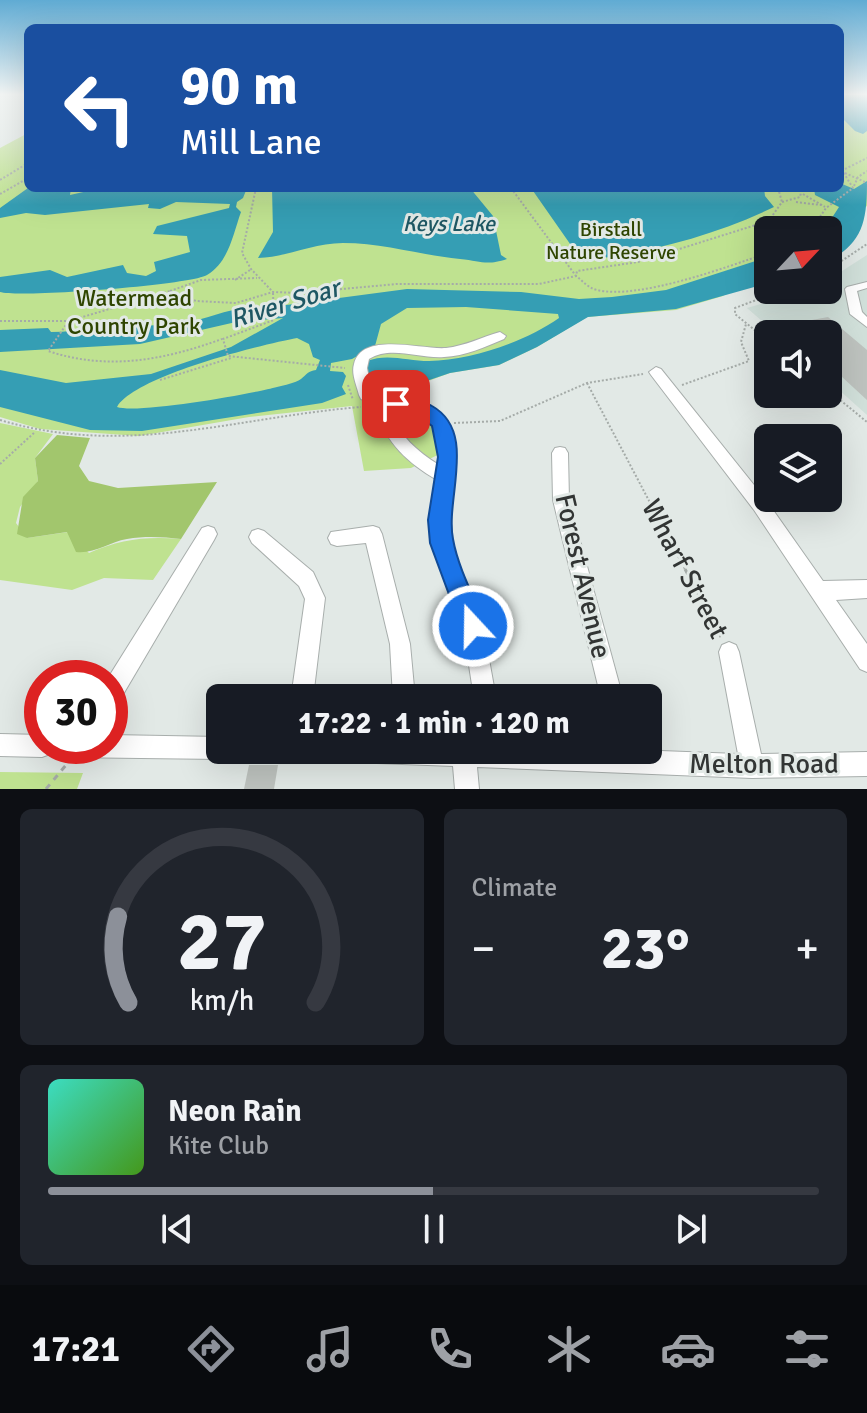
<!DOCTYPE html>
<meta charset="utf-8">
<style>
:root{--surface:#171b24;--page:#20242c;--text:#f1f3f6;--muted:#9ea1a6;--line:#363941;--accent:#8c9099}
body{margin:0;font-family:Signika,sans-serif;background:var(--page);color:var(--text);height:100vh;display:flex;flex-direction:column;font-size:30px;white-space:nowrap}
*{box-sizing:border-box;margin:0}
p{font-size:26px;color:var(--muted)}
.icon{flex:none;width:44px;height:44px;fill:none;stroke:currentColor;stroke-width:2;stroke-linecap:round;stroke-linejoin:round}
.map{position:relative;height:789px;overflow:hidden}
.sheet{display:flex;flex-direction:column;gap:20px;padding:20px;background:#0d0f14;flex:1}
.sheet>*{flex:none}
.banner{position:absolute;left:24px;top:24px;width:820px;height:168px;border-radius:12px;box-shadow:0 8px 32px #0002;background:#1a4fa0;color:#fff;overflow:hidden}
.needle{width:52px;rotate:64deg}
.tools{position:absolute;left:754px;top:216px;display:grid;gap:16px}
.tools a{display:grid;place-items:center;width:88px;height:88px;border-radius:12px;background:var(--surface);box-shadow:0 8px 32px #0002;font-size:40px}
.speed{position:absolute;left:24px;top:660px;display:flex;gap:16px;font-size:40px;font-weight:700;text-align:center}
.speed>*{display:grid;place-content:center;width:104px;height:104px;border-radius:50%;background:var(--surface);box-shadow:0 8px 32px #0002;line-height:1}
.speed .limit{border:12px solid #d22;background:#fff;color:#111}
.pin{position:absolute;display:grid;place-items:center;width:68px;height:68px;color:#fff;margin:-34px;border-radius:16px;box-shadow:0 4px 12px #0006}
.me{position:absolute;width:88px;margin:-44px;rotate:339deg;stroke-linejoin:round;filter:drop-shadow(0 0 6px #0008)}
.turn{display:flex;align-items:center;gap:28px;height:168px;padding:0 24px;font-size:36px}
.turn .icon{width:104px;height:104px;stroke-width:2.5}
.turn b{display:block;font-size:56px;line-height:68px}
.big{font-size:60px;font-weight:700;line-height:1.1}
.sheet .card{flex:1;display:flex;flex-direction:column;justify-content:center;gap:12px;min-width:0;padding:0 28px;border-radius:12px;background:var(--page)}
.sheet .dial{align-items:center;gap:0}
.dial svg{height:208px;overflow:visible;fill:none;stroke:var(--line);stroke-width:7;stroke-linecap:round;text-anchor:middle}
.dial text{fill:var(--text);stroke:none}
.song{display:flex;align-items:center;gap:24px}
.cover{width:96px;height:96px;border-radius:12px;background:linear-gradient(135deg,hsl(170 70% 55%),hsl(100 70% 35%))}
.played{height:8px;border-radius:4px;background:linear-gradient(90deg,var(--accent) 50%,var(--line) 50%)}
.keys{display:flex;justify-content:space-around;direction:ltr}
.heat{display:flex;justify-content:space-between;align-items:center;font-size:44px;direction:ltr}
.sheet .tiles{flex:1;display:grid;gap:20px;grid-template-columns:1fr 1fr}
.card:last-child{grid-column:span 2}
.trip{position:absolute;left:206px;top:684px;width:456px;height:80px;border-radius:12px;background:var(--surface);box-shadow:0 8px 32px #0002;font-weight:700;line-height:80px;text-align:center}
.dock{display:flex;height:128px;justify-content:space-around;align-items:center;background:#090b0e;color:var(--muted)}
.dock .icon{width:56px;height:56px}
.dock .on{color:var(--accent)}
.dock b{font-size:36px;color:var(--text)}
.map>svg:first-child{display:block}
.built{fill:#d1e0da}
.green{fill:#bfe290}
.forest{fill:#a2c66d}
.water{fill:#359eb4;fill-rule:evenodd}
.building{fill:#bec3bf}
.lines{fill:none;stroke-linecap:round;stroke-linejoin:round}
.minor-casing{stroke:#a8aeac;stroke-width:2}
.path-far1{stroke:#a5aba8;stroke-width:2;stroke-dasharray:2 2;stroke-linecap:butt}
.path{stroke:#a5aba8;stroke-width:3;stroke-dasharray:6 6;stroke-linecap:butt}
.minor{fill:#fff;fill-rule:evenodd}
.route{fill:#1a73e8;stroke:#114b97;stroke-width:2}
.labels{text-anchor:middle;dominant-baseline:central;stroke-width:6;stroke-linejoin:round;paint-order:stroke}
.far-park-label{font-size:20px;fill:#2f4501;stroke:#e2e9e6}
.far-water-label{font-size:22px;font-style:italic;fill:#1e5763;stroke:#e2e9e6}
.park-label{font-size:24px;fill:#2f4501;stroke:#e2e9e6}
.water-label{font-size:26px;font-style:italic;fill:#1e5763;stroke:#e2e9e6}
.near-street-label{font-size:28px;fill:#323534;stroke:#e2e9e6}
</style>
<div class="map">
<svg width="867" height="789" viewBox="0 0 867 789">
<rect width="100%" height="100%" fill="#e2e9e6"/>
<!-- built -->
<polygon class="built" points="867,255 867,415 828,380 828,334 777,334 747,308 809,290 828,290 828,280"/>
<!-- green -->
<g class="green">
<polygon points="840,95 867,95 867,206 828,230 768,230 768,268 723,296 676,310 587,317 537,347 499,365 450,373 412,387 449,423 454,447 411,468 364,471 352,406 249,417 139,436 40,429 0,417 0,148 28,133 28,188 840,188"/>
<path d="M0 423 53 434 35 458 38 481 20 507 16 523 27 538 68 532 89 553C120 539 147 536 181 539L153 580 104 578 72 590 0 580Z"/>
<polygon points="0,772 83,773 77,789 0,789"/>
</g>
<!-- forest -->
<path class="forest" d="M57 435 90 438 79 466 89 481 118 488 217 482 181 539C163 537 145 536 127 539 109 542 95 554 76 552L67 532 27 538 17 534 23 497 38 481 35 458Z"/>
<!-- water -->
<g class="water">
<polygon points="840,95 867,95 867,131 863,134 855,131 840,116"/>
<path d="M867 181C867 219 864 243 828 261V230H824L839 207 815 195 814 188H840V183L854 189Z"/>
<path d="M28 188H71L70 195 101 188H247L243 198 237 202 236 207 241 212C233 234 229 262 207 275 191 285 20 298 0 292V277L50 270 67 277 123 265 127 273 146 276 156 271 154 262 190 252 187 236 153 234 157 226 229 208 230 204 176 202 160 209 148 208 149 204 45 215 26 213 0 218V208Z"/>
<path d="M272 188H470L493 216 501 255 507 259C486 266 481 261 460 259 420 255 383 243 343 243 313 243 288 257 258 258L273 232Z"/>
<path d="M531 188H764L765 196 774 207C714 236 647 253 582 261Z"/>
<path d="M768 257V283L676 309 588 317 537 347 499 365 450 373 400 390H379L364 372 367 361C387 353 408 361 429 361 471 360 525 342 559 318L558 314 466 307 407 308 381 324 375 346 352 359 331 363 330 371 343 372 346 376 342 387 346 394 322 403 142 431 90 430 0 407V370L66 383 151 374 231 347 283 318 236 322 140 344 0 352V330L48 328 51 332C66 332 80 330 95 327 123 323 154 328 183 323 207 320 231 306 256 309L407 289 521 292 579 299 612 297 666 290ZM297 338 309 344 313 357 320 360 316 370C308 371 307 374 301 379 295 383 285 385 277 387 251 394 138 414 117 407 135 376 260 345 297 338Z"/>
</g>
<!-- building -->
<g class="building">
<polygon points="828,317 867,350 867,400 828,364 828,334 795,334 785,325"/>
<polygon points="249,765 278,765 274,789 244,789"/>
</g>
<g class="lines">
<!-- minor casing -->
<g class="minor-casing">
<g id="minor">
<polygon points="867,282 867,288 857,291 862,312 867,317 867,327 850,314 845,289 847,287"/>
<path d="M500 332 506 336 504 339C485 347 465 356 444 357 420 359 391 345 369 359L367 368 372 392 393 400 430 406 448 423 456 457 448 520 451 543 483 626 496 698H474L463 626 433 543 430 520 437 480C408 463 386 443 376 410L378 406 361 399 359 395C357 386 351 374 354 364 362 331 422 350 446 348 465 346 482 337 500 332ZM391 411C414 414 431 412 437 439 438 448 440 456 439 465 417 451 399 436 391 411Z"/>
<polygon points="656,367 661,369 766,500 823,581 867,580 867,598 836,600 867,644 867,672 860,669 754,510 651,375 649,372"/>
<polygon points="560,447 565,448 568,453 569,500 623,698 601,698 553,500 552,453 555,448"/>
<polygon points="208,526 214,528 217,534 214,540 118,703 110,706 110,678 108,678 202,528"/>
<polygon points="373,526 379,528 382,534 410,644 415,698 393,698 390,644 366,543 337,546 331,544 328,538 331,532"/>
<polygon points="258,529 264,531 313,572 325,598 313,698 291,698 305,599 299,586 252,543 249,537 252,531"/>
<polygon points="729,642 736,645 739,652 761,754 867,752 867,776 752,778 477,767 479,789 455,789 453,766 326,761 318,758 315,750 635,750 738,754 719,652 722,645"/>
<polygon points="0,734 42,735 42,746 110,746 110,735 220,737 220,750 231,750 228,756 220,759 62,757 54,754 52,749 50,754 42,757 0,756"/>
</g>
</g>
<!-- path-far1 -->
<g class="path-far1">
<polyline points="845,169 867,158"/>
<polyline points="845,173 867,183"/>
<polyline points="0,180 28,163"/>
<polyline points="854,186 858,177 867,171"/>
<polyline points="256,188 242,253 251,269 272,291"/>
<polyline points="511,188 576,276 577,271 638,262 762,223 770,219 782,202 800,197 802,188"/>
<polyline points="778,188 782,202"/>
<polyline points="0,194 28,178"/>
<polyline points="803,194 825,207"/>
<polyline points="796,202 821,205"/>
<polyline points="811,230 826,208 853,188 840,167"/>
<polyline points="828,270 867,244"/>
<polyline points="235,280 250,270"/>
<polyline points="170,291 201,280 257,278"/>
<polyline points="273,293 274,320 223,339 228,356 345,368"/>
<path d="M0 321H69L170 291 196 301 236 303 273 292 298 293 397 284H539L576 276C583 281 588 288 597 290 639 300 726 267 768 253"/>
<path d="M68 322 48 351C108 371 164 360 222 339"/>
<polyline points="768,341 735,314 735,308 783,290"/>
<polyline points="160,380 231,358"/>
<polyline points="587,383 686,571"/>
<polyline points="348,385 353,400"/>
<polyline points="682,385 749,361 741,342 746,324"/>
<polyline points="828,390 867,422"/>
<path d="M0 420C126 458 236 417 361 407"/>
<polyline points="454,423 500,421 587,383 643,374"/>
<polyline points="0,464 35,432"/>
</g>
<!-- path -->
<g class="path">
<polyline points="685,569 721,637"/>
<polyline points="46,789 66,765"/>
</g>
<!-- minor -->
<use href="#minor" class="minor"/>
</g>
<!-- sky -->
<linearGradient id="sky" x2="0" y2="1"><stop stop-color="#60abd3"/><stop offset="0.46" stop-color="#f2f5f4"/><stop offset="1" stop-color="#f2f5f4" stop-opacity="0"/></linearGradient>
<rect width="867" height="205" fill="url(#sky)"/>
<!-- route -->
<path class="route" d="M396 397C408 400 422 400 432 406 478 432 445 498 453 539 458 568 475 599 486 626L483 635 473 639 464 635 430 543 428 520 438 457 432 426 419 416 390 409 387 404Z"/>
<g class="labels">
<!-- far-park labels -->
<g class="far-park-label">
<text x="611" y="229">Birstall<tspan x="611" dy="23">Nature Reserve</tspan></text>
</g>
<!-- far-water labels -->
<g class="far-water-label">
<text x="449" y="223">Keys Lake</text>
</g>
<!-- park labels -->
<g class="park-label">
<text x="134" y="298">Watermead<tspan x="134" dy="28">Country Park</tspan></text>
</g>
<!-- water labels -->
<g class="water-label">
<text transform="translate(285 304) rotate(-17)">River Soar</text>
</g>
<!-- near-street labels -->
<g class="near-street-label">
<text transform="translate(685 569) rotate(62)">Wharf Street</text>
<text transform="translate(583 576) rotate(77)">Forest Avenue</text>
<text x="764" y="764">Melton Road</text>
</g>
</g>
</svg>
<div class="tools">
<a><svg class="needle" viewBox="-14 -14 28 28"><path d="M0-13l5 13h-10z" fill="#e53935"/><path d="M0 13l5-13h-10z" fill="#9ea1a6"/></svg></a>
<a><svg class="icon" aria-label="sound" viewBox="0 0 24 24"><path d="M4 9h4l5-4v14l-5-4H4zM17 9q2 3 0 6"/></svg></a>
<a><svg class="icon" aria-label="layers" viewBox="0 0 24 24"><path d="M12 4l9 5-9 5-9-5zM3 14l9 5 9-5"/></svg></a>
</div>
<div class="speed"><div class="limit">30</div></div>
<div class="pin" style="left:396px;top:404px;background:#d93025"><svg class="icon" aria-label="arrive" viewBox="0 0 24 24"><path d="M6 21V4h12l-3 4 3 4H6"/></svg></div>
<svg class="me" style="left:473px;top:626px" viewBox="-20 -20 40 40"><circle r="17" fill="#1a73e8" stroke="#fff" stroke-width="3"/><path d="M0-11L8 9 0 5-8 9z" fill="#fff"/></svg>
<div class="trip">17:22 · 1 min · 120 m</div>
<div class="banner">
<div class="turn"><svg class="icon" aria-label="left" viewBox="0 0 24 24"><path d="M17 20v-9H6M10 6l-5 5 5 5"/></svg><div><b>90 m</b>Mill Lane</div></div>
</div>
</div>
<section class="sheet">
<div class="tiles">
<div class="card dial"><svg viewBox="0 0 100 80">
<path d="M14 69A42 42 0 1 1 86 69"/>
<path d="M14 69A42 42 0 0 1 10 36" stroke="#8c9099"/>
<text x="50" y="56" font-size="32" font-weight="700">27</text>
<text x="50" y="72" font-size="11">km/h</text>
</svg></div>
<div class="card"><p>Climate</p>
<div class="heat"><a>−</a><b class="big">23°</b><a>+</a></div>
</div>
<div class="card">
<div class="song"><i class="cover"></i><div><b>Neon Rain</b><p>Kite Club</p></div></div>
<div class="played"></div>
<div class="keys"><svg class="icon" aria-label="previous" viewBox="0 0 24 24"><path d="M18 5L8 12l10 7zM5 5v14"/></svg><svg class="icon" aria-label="pause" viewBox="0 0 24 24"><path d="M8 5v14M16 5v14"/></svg><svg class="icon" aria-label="next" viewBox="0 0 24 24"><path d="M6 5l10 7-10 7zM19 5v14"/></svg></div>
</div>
</div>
</section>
<nav class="dock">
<b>17:21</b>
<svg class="icon on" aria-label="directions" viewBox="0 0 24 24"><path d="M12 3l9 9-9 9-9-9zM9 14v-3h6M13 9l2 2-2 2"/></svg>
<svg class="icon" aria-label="music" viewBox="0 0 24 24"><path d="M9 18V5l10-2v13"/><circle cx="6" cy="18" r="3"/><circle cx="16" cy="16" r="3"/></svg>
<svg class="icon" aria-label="phone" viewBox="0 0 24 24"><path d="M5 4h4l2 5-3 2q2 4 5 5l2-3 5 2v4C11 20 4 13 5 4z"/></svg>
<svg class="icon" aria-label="climate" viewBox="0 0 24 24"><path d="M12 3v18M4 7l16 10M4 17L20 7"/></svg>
<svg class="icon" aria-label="car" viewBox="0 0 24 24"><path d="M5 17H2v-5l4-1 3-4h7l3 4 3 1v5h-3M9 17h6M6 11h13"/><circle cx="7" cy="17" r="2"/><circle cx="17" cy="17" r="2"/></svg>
<svg class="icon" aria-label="filters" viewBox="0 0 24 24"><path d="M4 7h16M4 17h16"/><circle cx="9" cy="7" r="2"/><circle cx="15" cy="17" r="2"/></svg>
</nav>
